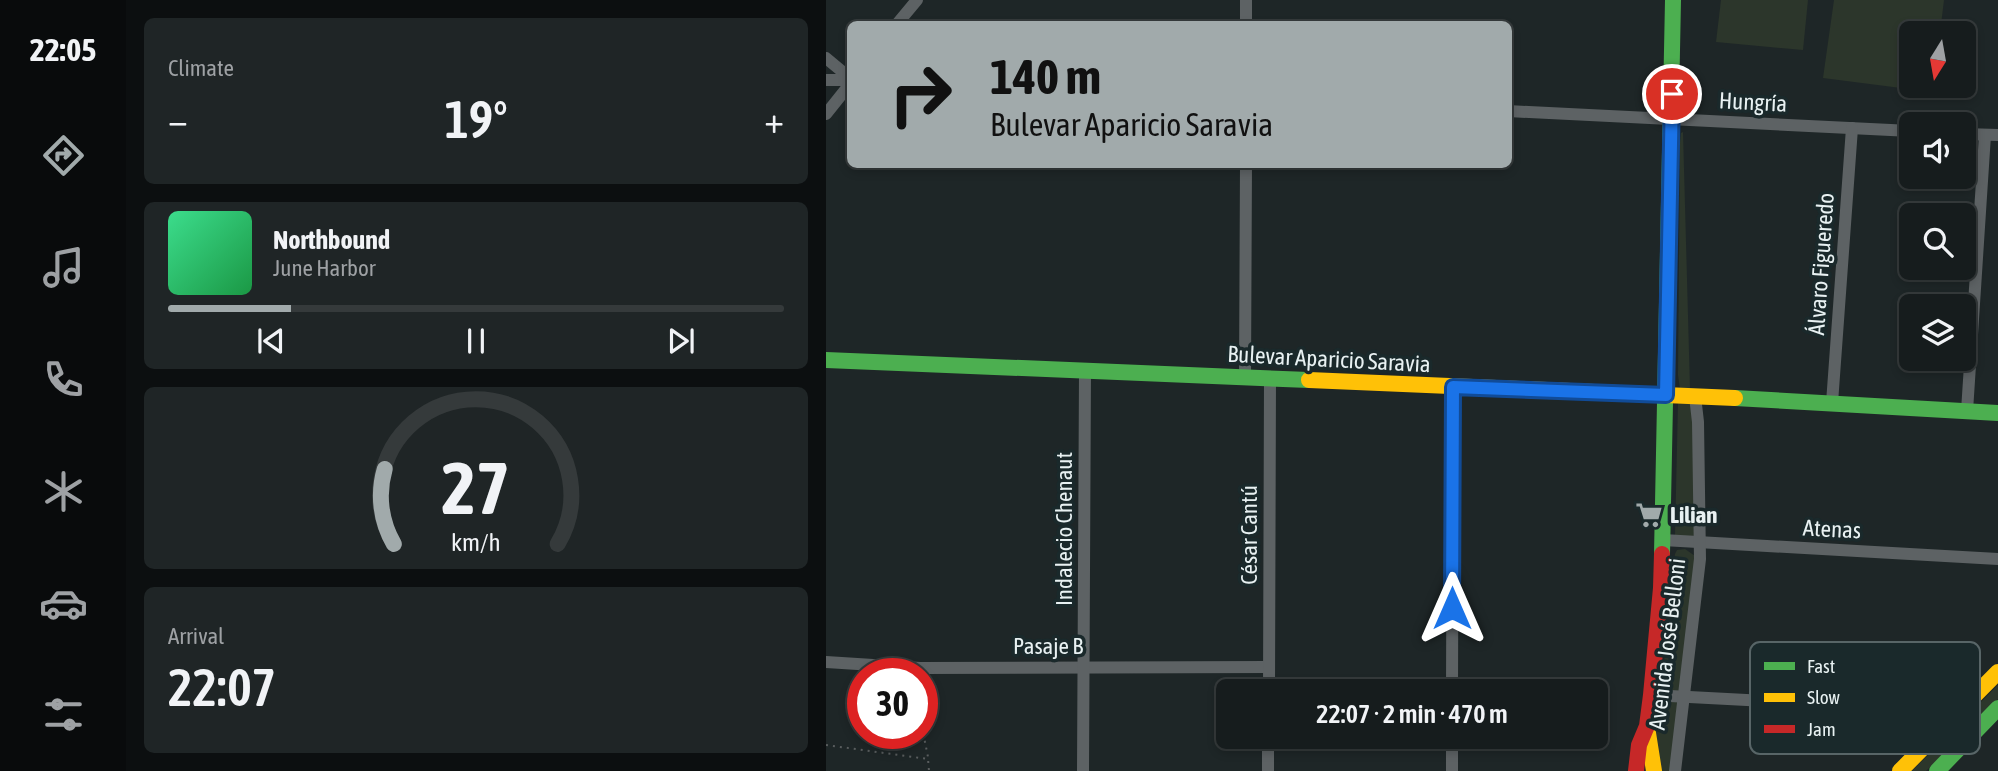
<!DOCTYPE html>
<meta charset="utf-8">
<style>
:root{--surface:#161c1d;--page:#1f2526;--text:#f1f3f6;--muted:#9ea1a4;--line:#353a3b;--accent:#a1aaab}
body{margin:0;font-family:"Asap Condensed",sans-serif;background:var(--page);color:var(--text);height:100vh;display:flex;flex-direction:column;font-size:26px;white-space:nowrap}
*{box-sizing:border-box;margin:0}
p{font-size:23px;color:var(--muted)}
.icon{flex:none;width:38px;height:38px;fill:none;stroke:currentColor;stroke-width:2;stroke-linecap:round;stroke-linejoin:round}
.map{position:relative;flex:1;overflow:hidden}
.details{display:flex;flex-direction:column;gap:18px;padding:18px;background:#0c0f10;width:700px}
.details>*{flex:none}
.banner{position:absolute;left:21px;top:21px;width:665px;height:147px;border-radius:10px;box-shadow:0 4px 10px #0003,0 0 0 2px var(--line);background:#a1aaab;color:#111;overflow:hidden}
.needle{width:46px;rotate:191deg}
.tools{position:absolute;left:1073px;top:21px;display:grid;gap:14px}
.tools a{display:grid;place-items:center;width:77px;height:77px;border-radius:10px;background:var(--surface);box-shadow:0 4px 10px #0003,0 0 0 2px var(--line);font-size:35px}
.speed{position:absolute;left:21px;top:658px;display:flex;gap:14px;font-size:35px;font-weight:700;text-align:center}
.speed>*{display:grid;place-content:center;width:91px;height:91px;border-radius:50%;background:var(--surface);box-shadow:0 4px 10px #0003,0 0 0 2px var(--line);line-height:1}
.speed .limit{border:10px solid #d22;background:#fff;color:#111}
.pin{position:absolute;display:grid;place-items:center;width:60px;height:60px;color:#fff;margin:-30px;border:4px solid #fff;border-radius:50%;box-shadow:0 2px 7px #0007}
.me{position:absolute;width:77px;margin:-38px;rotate:0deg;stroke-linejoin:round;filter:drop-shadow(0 0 5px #0008)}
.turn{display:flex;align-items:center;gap:24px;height:147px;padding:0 28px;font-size:32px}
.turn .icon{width:91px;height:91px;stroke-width:2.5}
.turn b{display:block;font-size:49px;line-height:60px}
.big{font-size:52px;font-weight:600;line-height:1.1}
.details .card{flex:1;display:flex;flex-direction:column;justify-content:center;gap:10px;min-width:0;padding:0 24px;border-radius:10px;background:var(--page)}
.details .dial{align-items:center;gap:0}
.dial svg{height:182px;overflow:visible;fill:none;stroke:var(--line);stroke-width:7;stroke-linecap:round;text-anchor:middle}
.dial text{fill:var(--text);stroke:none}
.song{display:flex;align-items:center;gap:21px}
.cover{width:84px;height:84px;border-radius:10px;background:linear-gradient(135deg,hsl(150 70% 55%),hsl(140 70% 35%))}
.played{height:7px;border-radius:4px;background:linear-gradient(90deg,var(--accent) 20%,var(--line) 20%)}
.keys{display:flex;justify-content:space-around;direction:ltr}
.heat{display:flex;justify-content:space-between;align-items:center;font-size:38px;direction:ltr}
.trip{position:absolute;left:390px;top:679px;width:392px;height:70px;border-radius:10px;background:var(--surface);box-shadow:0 4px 10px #0003,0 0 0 2px var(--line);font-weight:600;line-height:70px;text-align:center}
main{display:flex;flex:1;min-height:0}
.tab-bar{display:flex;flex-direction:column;width:126px;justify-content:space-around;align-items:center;background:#090b0c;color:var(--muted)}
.tab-bar .icon{width:49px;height:49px}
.tab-bar .active{color:var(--accent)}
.tab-bar b{font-size:32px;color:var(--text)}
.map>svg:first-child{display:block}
.green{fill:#2c362b}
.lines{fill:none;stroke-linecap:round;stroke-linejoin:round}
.path{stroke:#595d5e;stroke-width:2;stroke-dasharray:2 5;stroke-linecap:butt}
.street{stroke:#5d6264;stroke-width:12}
.fast{stroke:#4caf50;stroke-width:16}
.slow{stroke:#ffc107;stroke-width:16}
.jam{stroke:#c62828;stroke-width:16}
.route-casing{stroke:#114b97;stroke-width:18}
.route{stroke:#1a73e8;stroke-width:12}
.labels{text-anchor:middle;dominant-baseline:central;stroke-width:7;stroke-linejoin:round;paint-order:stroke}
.street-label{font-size:23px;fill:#e8f1f2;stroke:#1a292b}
.poi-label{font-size:23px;font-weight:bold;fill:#e8f1f2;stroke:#1a292b;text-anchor:start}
.key{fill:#1a292b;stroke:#586567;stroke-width:2}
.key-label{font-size:19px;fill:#e8f1f2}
</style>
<main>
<nav class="tab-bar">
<b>22:05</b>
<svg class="icon active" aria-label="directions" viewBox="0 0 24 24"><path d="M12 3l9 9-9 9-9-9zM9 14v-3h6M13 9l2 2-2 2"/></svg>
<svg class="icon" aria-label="music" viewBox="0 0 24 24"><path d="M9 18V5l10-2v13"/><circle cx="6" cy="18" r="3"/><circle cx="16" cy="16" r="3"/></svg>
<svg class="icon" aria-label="phone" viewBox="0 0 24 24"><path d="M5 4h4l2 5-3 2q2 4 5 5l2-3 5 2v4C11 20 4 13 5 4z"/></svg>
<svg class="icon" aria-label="climate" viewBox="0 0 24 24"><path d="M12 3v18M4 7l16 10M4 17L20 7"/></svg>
<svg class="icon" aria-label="car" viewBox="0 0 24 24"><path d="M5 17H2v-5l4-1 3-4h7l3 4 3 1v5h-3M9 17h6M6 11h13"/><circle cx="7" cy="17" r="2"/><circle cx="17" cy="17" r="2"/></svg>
<svg class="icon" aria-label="filters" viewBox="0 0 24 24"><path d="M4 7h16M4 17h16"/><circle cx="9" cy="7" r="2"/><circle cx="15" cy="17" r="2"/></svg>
</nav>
<section class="details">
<div class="card"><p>Climate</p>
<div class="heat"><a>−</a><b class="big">19°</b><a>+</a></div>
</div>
<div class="card">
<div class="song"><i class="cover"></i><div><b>Northbound</b><p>June Harbor</p></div></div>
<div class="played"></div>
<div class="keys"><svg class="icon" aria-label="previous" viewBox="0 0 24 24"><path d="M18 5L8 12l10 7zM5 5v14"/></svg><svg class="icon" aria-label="pause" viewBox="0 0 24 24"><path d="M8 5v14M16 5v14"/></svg><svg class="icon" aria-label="next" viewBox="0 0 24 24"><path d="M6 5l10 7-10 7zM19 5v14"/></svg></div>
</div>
<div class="card dial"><svg viewBox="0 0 100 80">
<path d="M14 69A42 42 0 1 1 86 69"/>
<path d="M14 69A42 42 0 0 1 10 36" stroke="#a1aaab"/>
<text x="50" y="56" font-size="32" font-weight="700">27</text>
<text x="50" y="72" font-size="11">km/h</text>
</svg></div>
<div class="card"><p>Arrival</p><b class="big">22:07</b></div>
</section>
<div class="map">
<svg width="1172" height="771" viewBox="0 0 1172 771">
<rect width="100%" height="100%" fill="#1e2627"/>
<!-- green -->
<g class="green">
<polygon points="895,0 982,0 977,50 890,42"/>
<polygon points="1008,0 1118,0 1114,33 1085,33 1085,86 1107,86 1106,92 997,78"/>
<polygon points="857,132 864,389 854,389 852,375 854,142 855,133"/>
<polygon points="852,403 865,404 867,411 870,532 867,537 849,535"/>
<polygon points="859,549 869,556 855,690 851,692 842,690 836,683 849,554 851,550"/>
<polygon points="1172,685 1172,699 1100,771 1086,771"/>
<polygon points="838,700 852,702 845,771 835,771 828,745 834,705"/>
</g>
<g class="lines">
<!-- path -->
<g class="path">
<polyline points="96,727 102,757"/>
<polyline points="0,745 102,759 103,771"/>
</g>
<!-- street -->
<g class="street">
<polyline points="420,0 420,24"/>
<polyline points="71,24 91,0"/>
<polyline points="0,58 24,78"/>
<polyline points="0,80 24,80"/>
<polyline points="682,111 1085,131"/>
<polyline points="0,114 24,84"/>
<polyline points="1138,134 1172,135"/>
<polyline points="419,377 420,164"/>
<polyline points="1006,403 1026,128"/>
<polyline points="1141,411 1159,135"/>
<polyline points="837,540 1172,559"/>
<polyline points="0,662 94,668 443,667"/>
<polyline points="443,691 444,378"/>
<polyline points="626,691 627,387"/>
<polyline points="825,695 1133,711"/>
<polyline points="257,771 259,371"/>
<polyline points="442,771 442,737"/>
<polyline points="626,771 626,737"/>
<polyline points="849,771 874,559 872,422 869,396"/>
</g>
<!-- fast -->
<g class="fast">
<polyline points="0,360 483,380"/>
<polyline points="909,398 1172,413"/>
<polyline points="836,554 847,0"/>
<polyline points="1111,771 1172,708"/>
</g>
<!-- slow -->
<g class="slow">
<polyline points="483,380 909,398"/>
<polyline points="822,733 828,771"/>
<polyline points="1074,771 1172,672"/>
</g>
<!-- jam -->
<polyline class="jam" points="810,771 813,745 821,726 825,695 835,588 836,554"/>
</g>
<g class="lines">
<!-- route casing -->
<g class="route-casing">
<polyline id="route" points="626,608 627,387 840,395 846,94"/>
</g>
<!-- route -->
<use href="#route" class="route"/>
</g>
<!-- icons -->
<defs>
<g id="supermarket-bare" transform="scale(2.1)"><path d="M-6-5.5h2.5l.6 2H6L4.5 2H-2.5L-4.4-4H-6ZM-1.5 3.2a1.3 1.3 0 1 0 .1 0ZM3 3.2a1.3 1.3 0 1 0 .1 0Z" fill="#a1aaab" stroke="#1a292b" stroke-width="2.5" paint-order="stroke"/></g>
</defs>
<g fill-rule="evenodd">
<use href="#supermarket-bare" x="823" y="515"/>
</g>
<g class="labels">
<!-- street labels -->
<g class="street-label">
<text transform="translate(927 102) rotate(3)">Hungría</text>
<text transform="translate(995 264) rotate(-86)">Álvaro Figueredo</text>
<text transform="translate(503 359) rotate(3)">Bulevar Aparicio Saravia</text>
<text transform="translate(238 529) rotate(-90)">Indalecio Chenaut</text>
<text transform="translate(1006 529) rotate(3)">Atenas</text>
<text transform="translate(423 535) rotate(-90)">César Cantú</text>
<text transform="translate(841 644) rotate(-83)">Avenida José Belloni</text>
<text x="222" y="646">Pasaje B</text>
</g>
<!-- poi labels -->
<g class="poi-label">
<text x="844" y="515">Lilian</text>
</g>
</g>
<!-- legend -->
<rect x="924" y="642" width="230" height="112" rx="10" class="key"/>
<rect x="938" y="662" width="31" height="8" fill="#4caf50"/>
<rect x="938" y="693" width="31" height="9" fill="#ffc107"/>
<rect x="938" y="725" width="31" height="8" fill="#c62828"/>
<g class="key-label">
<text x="981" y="673">Fast</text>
<text x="981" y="704">Slow</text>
<text x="981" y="736">Jam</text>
</g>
</svg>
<div class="tools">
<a><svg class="needle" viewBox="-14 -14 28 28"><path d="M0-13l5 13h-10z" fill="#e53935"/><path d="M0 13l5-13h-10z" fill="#9ea1a4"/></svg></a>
<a><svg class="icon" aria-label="sound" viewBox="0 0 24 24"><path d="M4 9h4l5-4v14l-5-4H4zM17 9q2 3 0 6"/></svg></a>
<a><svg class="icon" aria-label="search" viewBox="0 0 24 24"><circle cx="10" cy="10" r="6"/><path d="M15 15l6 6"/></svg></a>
<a><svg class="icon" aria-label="layers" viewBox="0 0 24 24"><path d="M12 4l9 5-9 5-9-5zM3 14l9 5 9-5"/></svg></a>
</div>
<div class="speed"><div class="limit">30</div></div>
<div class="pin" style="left:846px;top:94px;background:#d93025"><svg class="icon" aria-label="arrive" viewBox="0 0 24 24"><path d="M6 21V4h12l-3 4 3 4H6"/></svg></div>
<svg class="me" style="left:626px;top:608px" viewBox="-20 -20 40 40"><path d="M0-17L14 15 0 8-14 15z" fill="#1a73e8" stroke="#fff" stroke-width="4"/></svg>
<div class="trip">22:07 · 2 min · 470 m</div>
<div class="banner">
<div class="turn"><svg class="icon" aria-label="right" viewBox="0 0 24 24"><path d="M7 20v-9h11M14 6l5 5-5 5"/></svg><div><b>140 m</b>Bulevar Aparicio Saravia</div></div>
</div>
</div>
</main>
